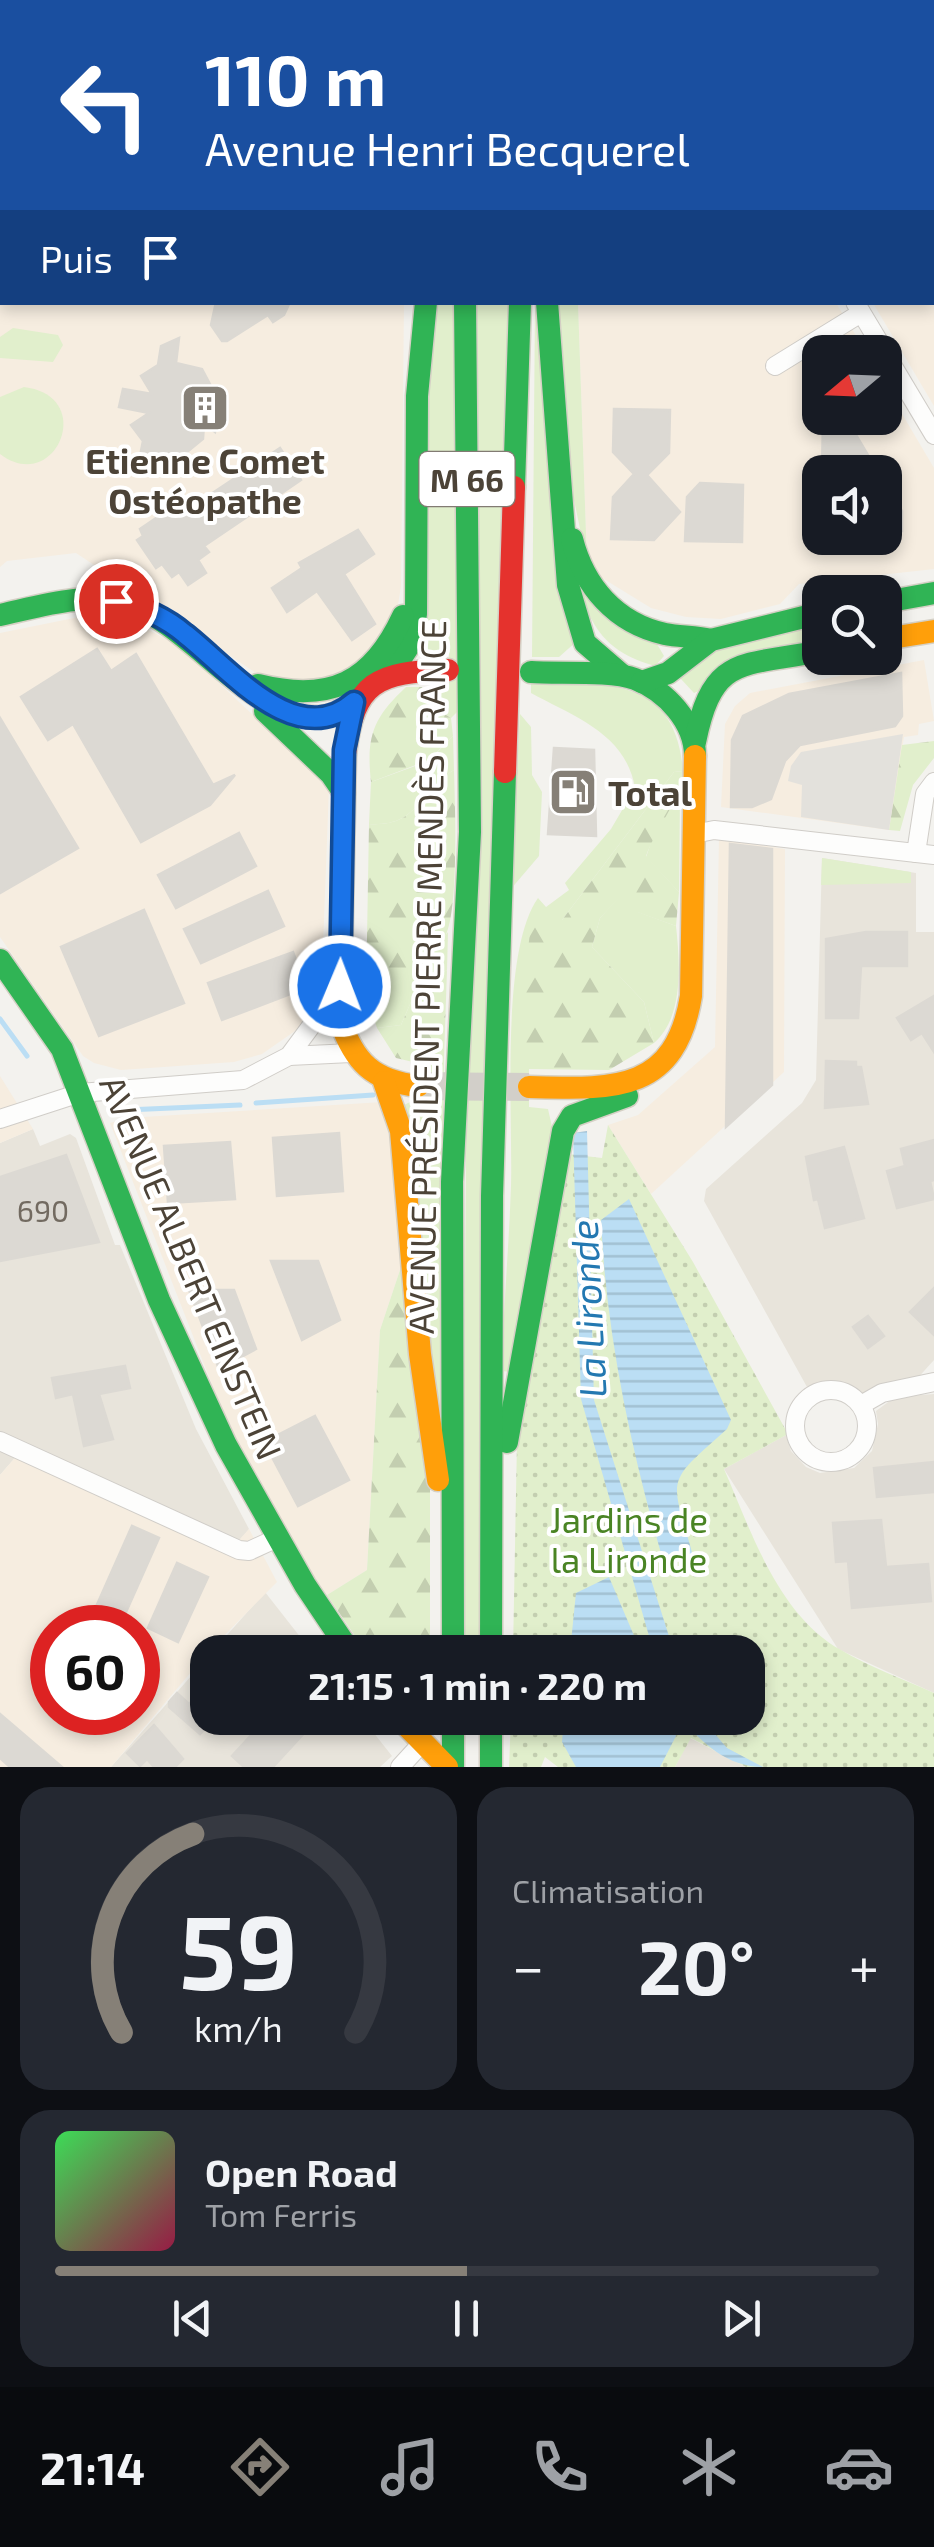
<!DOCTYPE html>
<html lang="fr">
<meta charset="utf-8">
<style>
:root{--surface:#171b24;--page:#242831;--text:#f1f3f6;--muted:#9ea1a6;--line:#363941;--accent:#868077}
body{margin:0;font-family:"Exo 2",sans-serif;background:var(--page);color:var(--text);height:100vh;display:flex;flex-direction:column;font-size:38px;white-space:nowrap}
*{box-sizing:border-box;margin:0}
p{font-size:32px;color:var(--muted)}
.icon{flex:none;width:55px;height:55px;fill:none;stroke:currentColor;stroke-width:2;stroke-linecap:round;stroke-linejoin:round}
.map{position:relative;height:1767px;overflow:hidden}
.details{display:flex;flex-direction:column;gap:20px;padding:20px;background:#0d0f14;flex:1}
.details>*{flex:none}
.guide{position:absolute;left:0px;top:0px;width:935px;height:305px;box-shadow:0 5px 15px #0003;background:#1a4fa0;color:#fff;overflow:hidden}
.needle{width:65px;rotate:251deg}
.buttons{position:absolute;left:802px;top:335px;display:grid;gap:20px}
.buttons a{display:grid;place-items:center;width:100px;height:100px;border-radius:20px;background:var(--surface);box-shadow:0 5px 15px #0003;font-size:50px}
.speed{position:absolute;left:30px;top:1605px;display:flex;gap:20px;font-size:50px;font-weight:700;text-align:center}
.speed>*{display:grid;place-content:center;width:130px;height:130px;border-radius:50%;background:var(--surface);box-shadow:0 5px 15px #0003;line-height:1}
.speed .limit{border:15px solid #d22;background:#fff;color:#111}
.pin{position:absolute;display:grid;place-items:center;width:85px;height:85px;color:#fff;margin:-42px;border:5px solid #fff;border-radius:50%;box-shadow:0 2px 10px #0007}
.me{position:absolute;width:110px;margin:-55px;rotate:1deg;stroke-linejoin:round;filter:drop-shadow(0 0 8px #0008)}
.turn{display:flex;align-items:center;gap:35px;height:210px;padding:0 40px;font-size:45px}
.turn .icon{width:130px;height:130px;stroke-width:2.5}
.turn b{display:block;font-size:70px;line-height:85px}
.then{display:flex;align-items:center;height:95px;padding:0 40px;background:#0003;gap:20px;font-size:38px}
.big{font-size:75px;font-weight:700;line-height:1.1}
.details .tile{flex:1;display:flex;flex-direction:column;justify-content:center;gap:15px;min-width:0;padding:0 35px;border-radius:30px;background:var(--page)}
.details .dial{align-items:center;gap:0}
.dial svg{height:260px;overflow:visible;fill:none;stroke:var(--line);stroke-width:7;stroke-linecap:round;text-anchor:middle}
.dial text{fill:var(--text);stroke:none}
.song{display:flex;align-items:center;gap:30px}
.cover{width:120px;height:120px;border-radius:15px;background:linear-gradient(135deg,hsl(130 70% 55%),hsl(340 70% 35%))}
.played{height:10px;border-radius:5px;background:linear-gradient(90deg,var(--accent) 50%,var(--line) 50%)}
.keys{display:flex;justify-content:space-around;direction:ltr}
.heat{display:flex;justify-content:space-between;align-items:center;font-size:55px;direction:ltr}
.details .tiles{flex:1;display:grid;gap:20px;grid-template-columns:1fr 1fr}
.tile:last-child{grid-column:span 2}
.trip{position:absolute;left:190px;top:1635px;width:575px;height:100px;border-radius:30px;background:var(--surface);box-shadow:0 5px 15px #0003;font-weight:700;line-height:100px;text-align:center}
.tab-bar{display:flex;height:160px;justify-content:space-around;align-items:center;background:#090b0e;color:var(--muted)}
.tab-bar .icon{width:70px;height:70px}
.tab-bar .on{color:var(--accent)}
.tab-bar b{font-size:45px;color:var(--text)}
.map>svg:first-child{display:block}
.residential{fill:#e8e4db}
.commercial{fill:#f6ede0;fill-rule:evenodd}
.grass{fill:#e1efcc}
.forest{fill:url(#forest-firs)}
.park{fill:url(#park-dots)}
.parking{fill:#e3e1dc}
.water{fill:url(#water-rules)}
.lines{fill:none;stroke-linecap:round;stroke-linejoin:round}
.stream{stroke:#bbdef4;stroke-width:5}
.building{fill:#dcd9d3;stroke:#dcd9d3;stroke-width:2.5}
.primary-tunnel{stroke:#d2cfc9;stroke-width:28;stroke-dasharray:28 14;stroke-linecap:butt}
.street-casing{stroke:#d0cdc8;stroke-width:20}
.fast-casing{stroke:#d5d0c5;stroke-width:25}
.slow-casing{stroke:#d5d0c5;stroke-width:25}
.jam-casing{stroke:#d5d0c5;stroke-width:25}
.street{stroke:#fdfdfc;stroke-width:18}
.fast{stroke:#30b455;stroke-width:22}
.slow{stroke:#ff9f0a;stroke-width:22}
.jam{stroke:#e5322d;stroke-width:22}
.route-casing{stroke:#114b97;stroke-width:25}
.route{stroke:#1a73e8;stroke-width:18}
.labels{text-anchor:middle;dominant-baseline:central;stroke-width:8;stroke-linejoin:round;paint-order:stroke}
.number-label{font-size:30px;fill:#726a60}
.shield{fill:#fff;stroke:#827b73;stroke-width:2.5}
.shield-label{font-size:32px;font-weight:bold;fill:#4c4337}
.poi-label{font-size:35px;font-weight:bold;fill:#4c4337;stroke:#fff}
.street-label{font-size:35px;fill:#4c4337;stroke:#fff}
.park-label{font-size:35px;fill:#4a8424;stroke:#fff}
.water-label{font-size:38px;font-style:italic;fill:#2378b1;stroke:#fff}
</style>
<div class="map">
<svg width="934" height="1767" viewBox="0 0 934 1767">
<defs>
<pattern id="forest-firs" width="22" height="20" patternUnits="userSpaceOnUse" patternTransform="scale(2.5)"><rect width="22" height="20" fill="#e1efcc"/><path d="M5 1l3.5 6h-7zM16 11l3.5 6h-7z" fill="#c3ceb0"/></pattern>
<pattern id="park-dots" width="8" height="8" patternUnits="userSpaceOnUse" patternTransform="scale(2.5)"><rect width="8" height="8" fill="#e1efcc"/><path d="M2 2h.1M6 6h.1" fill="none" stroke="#c3ceb0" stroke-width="1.8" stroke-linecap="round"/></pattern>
<pattern id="water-rules" width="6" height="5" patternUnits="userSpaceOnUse" patternTransform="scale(2.5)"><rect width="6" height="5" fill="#bbdef4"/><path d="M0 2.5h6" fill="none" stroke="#a2c0d2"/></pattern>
</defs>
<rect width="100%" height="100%" fill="#f3f2ee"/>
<!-- residential -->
<g class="residential">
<polygon points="822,858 916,873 916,932 934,932 934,1360 915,1381 865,1395 829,1381 807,1387 704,1201 706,1189 802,1103 816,1080"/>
<polygon points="33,1129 40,1146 70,1134 76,1138 115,1245 120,1245 196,1429 249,1529 240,1540 26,1445 0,1475 0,1143"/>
<polygon points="934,1394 934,1693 838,1649 724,1469 786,1435 791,1451 806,1467 820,1473 854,1468 872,1451 878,1424 876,1411 895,1397"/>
<polygon points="265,1592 312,1652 212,1652"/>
<polygon points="207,1658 208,1718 362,1718 392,1756 380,1767 111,1767"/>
<polygon points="690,1738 746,1767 675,1767"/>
</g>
<!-- commercial -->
<g class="commercial">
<polygon points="0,0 407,0 2,2 2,302 404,303 401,586 395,624 346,679 268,681 76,553 7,561 0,567"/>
<polygon points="694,0 934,0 934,406 873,303 932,302 932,2"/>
<path d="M578 303H836L866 352H820V418H885V385L934 468V569L799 584 780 604 721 619 686 617 651 608 599 576 587 562ZM820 472H885V538H820Z"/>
<polygon points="89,615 130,620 179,646 329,786 322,972 317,996 298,1029 262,1054 234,1062 121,1070 94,1063 83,1056 0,937 0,633"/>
<polygon points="924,660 934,721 919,724 918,735 904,737 889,830 721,807 725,724 735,706 750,693"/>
<polygon points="719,838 785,849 784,1072 651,1194 608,1125 638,1115 715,1047"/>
<polygon points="0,1076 33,1129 0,1143"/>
<polygon points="382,1102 391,1128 402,1264 380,1330 367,1570 327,1595 301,1558 225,1418 110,1123 127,1118"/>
<path d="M26 1445 239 1540 249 1529 277 1582 208 1652 111 1767H0V1475ZM52 1628H138V1712H52Z"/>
</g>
<!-- grass -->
<g class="grass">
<polygon points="509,302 481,1652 462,1652 473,303"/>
<polygon points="433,303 454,303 458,711 451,718 430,705 449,682 449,651 411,653"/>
<polygon points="535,303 577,641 559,657 532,657"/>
<polygon points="557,303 578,303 587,562 574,500"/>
<polygon points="13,328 58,335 63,345 53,362 0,358 0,337"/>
<path d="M24 387C98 396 55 496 0 454V397Z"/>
<path d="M573 575 654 639 664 656 655 666C601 651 591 624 573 575Z"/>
<polygon points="820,622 820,637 694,693 680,678 702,654"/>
<path d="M531 681C605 684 676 676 683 771L674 772 562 920 529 1034V1107L548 1109 553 1131 510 1372 502 1371C503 1309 509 1248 511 1186 513 1114 500 952 538 898L546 907 569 890 565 883 611 829 635 788C626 734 575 717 531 693Z"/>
<polygon points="520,714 531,727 532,775 542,792 539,856 510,890"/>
<path d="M453 736 454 770C416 791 421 827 369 824L371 782 429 761Z"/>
<polygon points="680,795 679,892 646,857 657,825"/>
<polygon points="822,858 911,872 911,883 821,885"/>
<path d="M621 895 638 912 676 926C680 963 684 1017 654 1043L644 1002 592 947 600 918Z"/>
<path d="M448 932 447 970 417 988 401 1025 377 1028 366 994C400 985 428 961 448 932Z"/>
<polygon points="444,1059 440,1425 402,1106 416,1099 417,1065 430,1066"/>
</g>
<!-- forest -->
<g class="forest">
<path d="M406 687H422L430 705 451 718 453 736 429 760 371 782C366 736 373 718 406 687Z"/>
<polygon points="934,741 934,758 913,785 900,831 889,830 902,745"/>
<path d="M454 770C455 805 459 906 446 935 432 964 396 987 366 994L369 824C421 827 416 791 454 770Z"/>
<path d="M683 771C679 803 657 826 646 856L679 892 676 926 637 912 621 896 600 918 592 947 644 1002 654 1043 609 1070 527 1069 524 981 531 925 562 920 674 772Z"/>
<polygon points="447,970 444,1059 430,1066 396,1058 377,1028 401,1025 417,988"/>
<polygon points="402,1264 430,1477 430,1652 366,1652 327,1595 367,1570 380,1330"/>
</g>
<!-- park -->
<path class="park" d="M608 1125 693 1262 788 1434 724 1469C751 1531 778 1615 841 1650 870 1667 903 1679 934 1693V1767H746L691 1738 675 1767H558L545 1757 541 1767H509L511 1718H748V1652H513L517 1441 568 1154 602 1158Z"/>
<!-- parking -->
<polygon class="parking" points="903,734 889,830 801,817 802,785 788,781 791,766 801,752"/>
<!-- water -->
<g class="water">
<polygon points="587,1131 594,1400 674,1652 653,1650 581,1399 573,1133"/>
<path d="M629 1199 731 1420 727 1429C663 1486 671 1475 693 1556L663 1560C631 1451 606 1333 601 1220Z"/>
<polygon points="609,1577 641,1652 570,1652 576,1593"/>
<polygon points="564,1718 668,1718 676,1736 660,1767 576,1767 562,1742"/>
<path d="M680 1718H701L727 1748 763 1767C727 1767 703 1743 680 1718Z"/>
</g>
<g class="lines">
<!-- stream -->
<g class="stream">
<polyline points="0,1019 27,1056"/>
<polyline points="256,1103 373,1095"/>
<polyline points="126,1110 240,1105"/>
</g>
</g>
<!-- building -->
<g class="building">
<polygon points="216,302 290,302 284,315 273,322 268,315 227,341 222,341 211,325"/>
<polygon points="179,338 176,363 202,369 213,390 210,401 222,400 215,432 204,423 203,439 170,466 152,473 140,456 143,441 131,425 149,413 119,407 123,389 152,394 141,376 158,365 161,346"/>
<polygon points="614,409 670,410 669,453 647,475 680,512 654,540 611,539 613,497 634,474 613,452"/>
<polygon points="823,418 846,418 878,472 822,471"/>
<polygon points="280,448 301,480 204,546 209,552 198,560 206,573 188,585 179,572 172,577 162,564 156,568 137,540 143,536 140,529 190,495 196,504"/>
<polygon points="700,483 743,485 742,542 685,541 687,497"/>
<polygon points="885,484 902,511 902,531 885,531"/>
<polygon points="358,530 374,554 344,574 375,624 352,640 317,591 287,612 272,588 302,568 299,563"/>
<polygon points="97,649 111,671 136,654 213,785 235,775 210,805 141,842 73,724 48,740 21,697"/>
<polygon points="901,673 902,716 895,726 800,745 785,761 771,799 752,807 731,807 732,740 743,716 789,694"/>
<polygon points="0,718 78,848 0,893"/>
<polygon points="554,748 594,750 596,836 548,834"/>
<polygon points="239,833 256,866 176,908 158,875"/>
<polygon points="730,844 772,849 772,1085 726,1127"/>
<polygon points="268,891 284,926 201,963 184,929"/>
<polygon points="144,910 184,1003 99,1036 61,947"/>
<polygon points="866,932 907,932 907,966 861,966 858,1018 826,1018 826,939"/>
<polygon points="293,952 306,988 222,1020 208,983"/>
<polygon points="934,996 934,1052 922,1033 911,1040 897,1018"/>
<polygon points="826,1061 856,1062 856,1067 861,1067 868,1104 825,1108"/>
<polygon points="339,1133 343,1191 277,1196 273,1138"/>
<polygon points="934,1140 934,1180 930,1181 934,1199 897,1208 887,1171 905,1166 901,1149"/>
<polygon points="230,1142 235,1199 168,1203 164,1146"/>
<polygon points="844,1147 864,1218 825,1228 818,1199 814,1200 806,1157"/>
<polygon points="66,1155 99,1242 0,1261 0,1177"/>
<polygon points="271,1261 318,1261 340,1320 302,1340"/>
<polygon points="934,1288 934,1335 910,1312"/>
<polygon points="189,1290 234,1290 256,1349 219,1369"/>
<polygon points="868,1316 884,1336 868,1348 853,1327"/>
<polygon points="125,1366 130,1388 99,1394 113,1439 84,1446 73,1394 56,1398 52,1378"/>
<polygon points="315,1416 349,1480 298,1506 264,1442"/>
<polygon points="934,1462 934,1492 877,1497 874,1468"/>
<polygon points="881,1520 886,1567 928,1564 931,1601 852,1608 848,1561 836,1562 833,1523"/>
<polygon points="132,1526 159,1538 122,1621 95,1609"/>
<polygon points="177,1563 208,1577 178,1642 148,1628"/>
<polygon points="208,1684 208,1726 200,1734 169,1707 169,1702 177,1693 189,1704"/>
<polygon points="0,1714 62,1767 10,1767 0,1758"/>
<polygon points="267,1718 318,1718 273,1767 244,1767 232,1756"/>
<polygon points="154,1725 183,1759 175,1767 154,1767 147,1759 140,1766 127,1753"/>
</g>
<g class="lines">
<!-- primary-tunnel -->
<polyline class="primary-tunnel" points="418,1086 529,1087"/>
<!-- street casing -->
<g class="street-casing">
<g id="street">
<polyline points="675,0 677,2"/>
<polyline points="855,302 885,352"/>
<polyline points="885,353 934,435"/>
<polyline points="775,366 861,313"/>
<polyline points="694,834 714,830 934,855"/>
<polyline points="916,853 925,794 934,782"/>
<polyline points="289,1056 351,1053"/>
<polyline points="0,1119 80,1093 243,1080 289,1056 337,991"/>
<circle cx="831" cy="1426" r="36"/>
<polyline points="861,1405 882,1393 934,1382"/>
<polyline points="0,1441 239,1550 249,1551 275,1539"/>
<polyline points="400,1767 422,1743"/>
</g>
</g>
<!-- fast casing -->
<g class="fast-casing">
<g id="fast">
<polyline points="547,302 568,585 585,643 622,675"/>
<polyline points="514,487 520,302"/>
<path d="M572 539C584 586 615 623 665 634 680 637 696 636 711 640"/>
<polyline points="885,602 934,593"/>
<path d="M0 615C41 606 88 591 129 604 192 624 259 729 326 716 335 715 346 707 354 703"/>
<path d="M531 672C558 674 611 670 635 679 666 691 695 722 695 756"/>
<polyline points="390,675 407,649 416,614 417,396 426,302"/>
<polyline points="642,682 668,673 711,640 820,613"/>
<path d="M258 685C330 703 372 683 403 616"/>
<polyline points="265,711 331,774 344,793"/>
<path d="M695 742C713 653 742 667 820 651"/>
<polyline points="0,960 62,1049 159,1300 226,1445 305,1585 350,1652"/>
<polyline points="507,1442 563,1131 572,1116 627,1096"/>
<polyline points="453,1652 452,1182 470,832 465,302"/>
<polyline points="491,1652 492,1196 505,772"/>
<polyline points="453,1718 453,1767"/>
<polyline points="491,1718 491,1767"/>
</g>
</g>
<!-- slow casing -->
<g class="slow-casing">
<g id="slow">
<polyline points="460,0 460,2"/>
<polyline points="885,639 934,631"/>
<path d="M345 754 340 1020C354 1062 373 1081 418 1086"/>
<polyline points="384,1082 401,1131 420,1354 438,1480"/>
<path d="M529 1087C612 1089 675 1094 691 996L695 756"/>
<polyline points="399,1718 447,1767"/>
</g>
</g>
<!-- jam casing -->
<g class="jam-casing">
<g id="jam">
<polyline points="523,0 523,2"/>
<path d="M345 754C354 681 377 672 448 670"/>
<polyline points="505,772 514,487"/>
</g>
</g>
<!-- street -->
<use href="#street" class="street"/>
<!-- fast -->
<use href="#fast" class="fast"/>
<!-- slow -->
<use href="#slow" class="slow"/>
<!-- jam -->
<use href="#jam" class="jam"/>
</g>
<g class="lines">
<!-- route casing -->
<g class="route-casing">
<path id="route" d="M116 601C142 607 165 617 185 634 228 667 296 753 354 702L344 750 340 986"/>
</g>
<!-- route -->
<use href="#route" class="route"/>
</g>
<!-- icons -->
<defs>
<g id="building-square" transform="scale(2.5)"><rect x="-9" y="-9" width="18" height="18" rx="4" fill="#868077" stroke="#fff"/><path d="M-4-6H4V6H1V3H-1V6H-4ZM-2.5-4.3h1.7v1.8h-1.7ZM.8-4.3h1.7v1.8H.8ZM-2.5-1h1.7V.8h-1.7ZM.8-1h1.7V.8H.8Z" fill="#fff"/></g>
<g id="fuel-square" transform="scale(2.5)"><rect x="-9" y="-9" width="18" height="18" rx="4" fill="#868077" stroke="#fff"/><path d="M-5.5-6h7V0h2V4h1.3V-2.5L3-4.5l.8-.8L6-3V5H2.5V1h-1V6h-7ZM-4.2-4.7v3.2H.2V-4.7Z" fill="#fff"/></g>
</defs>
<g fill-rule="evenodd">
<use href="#building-square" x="205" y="408"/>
<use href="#fuel-square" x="573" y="792"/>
</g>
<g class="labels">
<!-- number labels -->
<g class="number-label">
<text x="43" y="1210">690</text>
</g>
<!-- shield labels -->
<rect class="shield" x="419.5" y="452" width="95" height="54" rx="8"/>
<g class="shield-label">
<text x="467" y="479">M 66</text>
</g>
<!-- poi labels -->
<g class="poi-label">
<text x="205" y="460">Etienne Comet<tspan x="205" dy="40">Ostéopathe</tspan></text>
<text x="608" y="792" text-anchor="start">Total</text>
</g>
<!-- street labels -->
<g class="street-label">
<text transform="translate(426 977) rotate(-89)">AVENUE PRÉSIDENT PIERRE MENDÈS FRANCE</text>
<text transform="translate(192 1267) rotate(67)">AVENUE ALBERT EINSTEIN</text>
</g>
<!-- park labels -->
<g class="park-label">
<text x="629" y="1519">Jardins de<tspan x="629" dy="40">la Lironde</tspan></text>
</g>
<!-- water labels -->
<g class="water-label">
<text transform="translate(587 1309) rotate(-93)">La Lironde</text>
</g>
</g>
</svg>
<div class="buttons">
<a><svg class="needle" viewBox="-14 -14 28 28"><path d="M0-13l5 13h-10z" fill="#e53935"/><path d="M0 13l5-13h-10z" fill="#9ea1a6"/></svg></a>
<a><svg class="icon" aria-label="sound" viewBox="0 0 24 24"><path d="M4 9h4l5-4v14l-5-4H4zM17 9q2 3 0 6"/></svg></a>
<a><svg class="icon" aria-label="search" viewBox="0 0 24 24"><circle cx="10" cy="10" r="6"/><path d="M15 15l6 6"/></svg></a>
</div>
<div class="speed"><div class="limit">60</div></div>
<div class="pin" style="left:116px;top:601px;background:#d93025"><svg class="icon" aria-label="arrive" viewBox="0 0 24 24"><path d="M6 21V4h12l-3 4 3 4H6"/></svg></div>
<svg class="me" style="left:340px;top:986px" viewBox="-20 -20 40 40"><circle r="17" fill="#1a73e8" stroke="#fff" stroke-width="3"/><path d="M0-11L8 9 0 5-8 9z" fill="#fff"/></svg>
<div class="trip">21:15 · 1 min · 220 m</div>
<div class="guide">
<div class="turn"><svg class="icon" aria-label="left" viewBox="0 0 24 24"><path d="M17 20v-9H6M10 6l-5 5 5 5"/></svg><div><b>110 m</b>Avenue Henri Becquerel</div></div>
<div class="then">Puis<svg class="icon" aria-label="arrive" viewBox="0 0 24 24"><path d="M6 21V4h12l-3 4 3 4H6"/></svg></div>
</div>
</div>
<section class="details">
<div class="tiles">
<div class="tile dial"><svg viewBox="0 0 100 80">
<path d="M14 69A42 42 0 1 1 86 69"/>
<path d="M14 69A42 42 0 0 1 36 8" stroke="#868077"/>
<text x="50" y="56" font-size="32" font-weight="700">59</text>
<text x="50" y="72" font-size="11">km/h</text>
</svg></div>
<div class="tile"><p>Climatisation</p>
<div class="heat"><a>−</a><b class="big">20°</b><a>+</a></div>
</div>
<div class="tile">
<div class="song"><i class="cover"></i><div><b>Open Road</b><p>Tom Ferris</p></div></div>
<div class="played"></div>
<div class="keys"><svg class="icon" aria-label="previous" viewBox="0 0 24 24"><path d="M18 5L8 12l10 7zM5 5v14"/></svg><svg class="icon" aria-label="pause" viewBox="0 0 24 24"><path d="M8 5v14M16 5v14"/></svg><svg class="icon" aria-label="next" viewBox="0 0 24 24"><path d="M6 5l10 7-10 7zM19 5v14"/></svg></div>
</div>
</div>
</section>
<nav class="tab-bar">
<b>21:14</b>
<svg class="icon on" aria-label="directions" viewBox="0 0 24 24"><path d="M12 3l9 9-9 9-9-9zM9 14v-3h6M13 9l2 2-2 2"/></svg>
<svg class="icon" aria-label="music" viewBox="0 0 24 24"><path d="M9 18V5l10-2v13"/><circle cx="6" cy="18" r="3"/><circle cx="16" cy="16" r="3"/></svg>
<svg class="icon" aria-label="phone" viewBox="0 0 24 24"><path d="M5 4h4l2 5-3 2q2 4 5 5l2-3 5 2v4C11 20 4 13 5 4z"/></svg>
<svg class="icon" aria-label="climate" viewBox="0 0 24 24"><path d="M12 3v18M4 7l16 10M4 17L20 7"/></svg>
<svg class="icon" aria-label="car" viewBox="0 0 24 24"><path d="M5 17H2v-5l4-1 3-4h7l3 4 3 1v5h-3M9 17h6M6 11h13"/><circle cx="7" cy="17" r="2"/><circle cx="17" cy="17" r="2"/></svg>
</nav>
